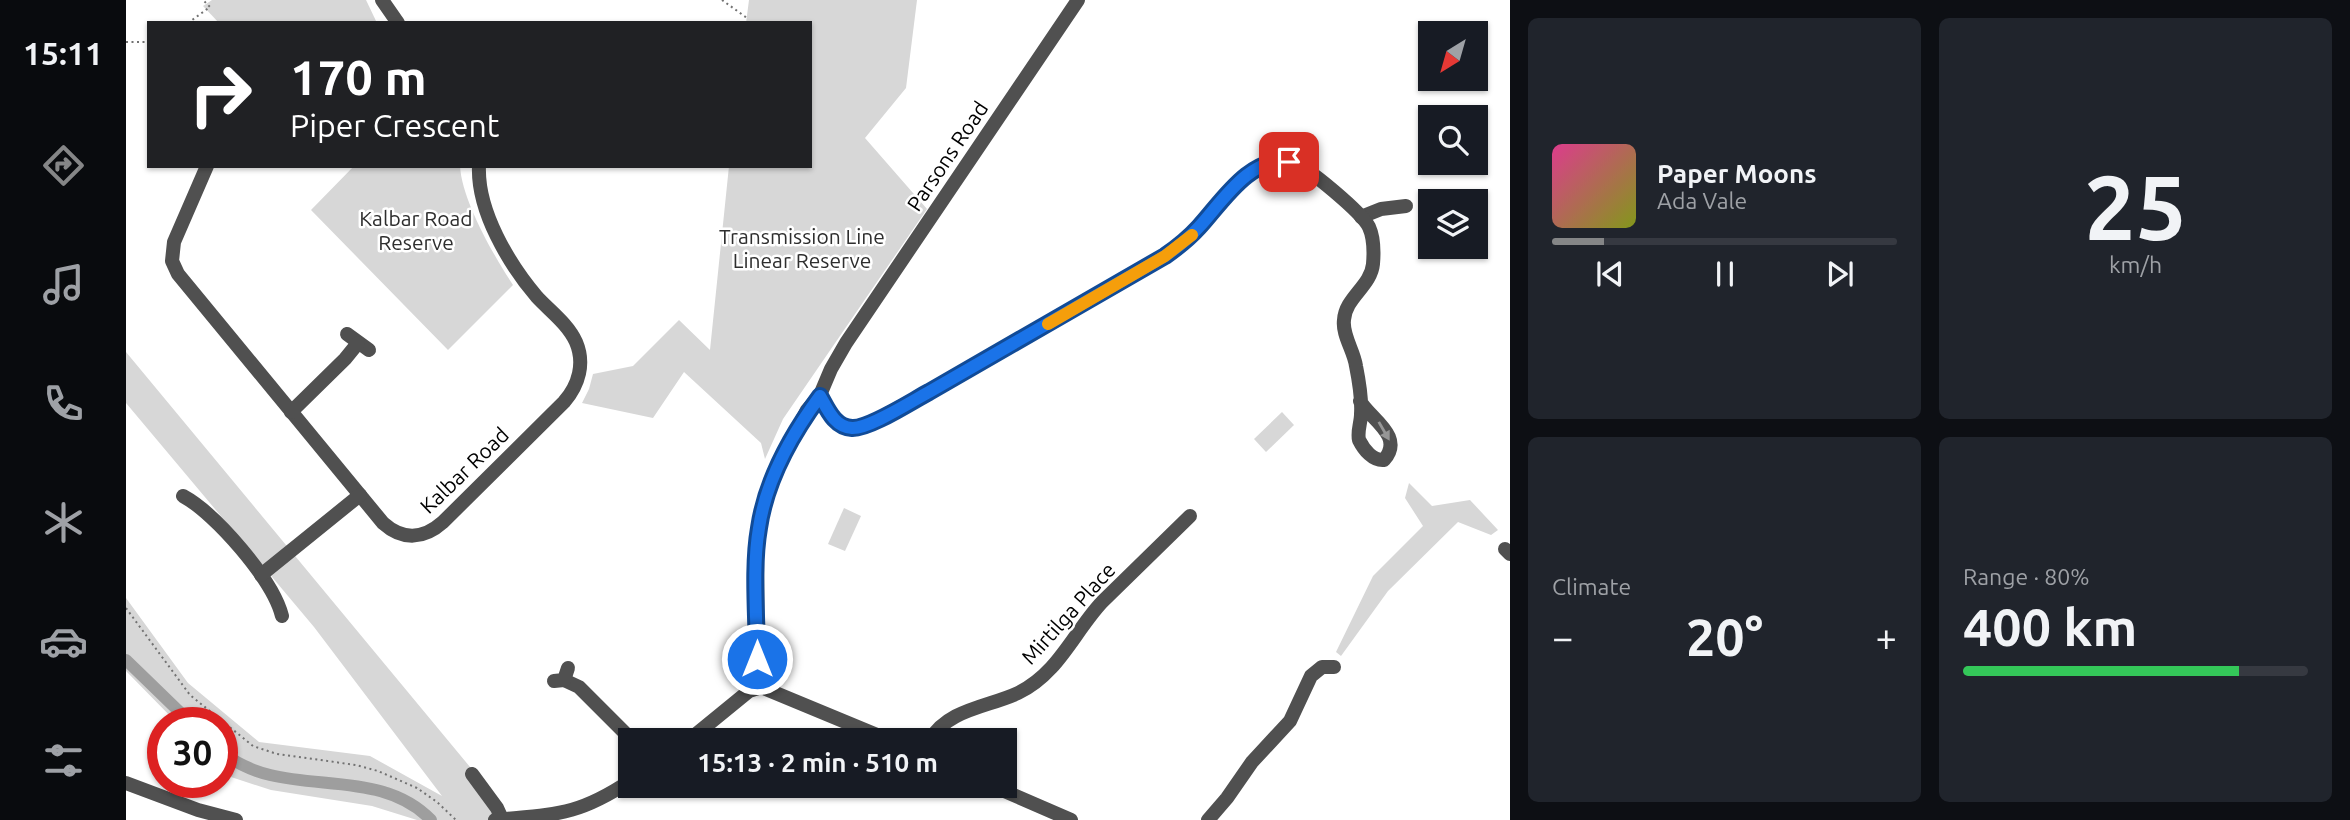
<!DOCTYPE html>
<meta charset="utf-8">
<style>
:root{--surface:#171b24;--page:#20242c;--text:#f1f3f6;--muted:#9ea1a6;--line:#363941;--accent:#858687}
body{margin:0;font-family:Ubuntu,sans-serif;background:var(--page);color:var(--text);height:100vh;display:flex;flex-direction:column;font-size:26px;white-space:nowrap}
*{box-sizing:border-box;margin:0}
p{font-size:23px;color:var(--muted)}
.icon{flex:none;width:38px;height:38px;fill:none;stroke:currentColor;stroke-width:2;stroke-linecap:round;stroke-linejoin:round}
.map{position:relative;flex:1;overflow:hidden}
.side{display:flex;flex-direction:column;gap:18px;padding:18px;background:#0d0f14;width:840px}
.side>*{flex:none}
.hud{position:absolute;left:21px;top:21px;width:665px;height:147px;border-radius:0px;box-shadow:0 2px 5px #0004;background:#202124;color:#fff;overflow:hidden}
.needle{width:46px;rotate:217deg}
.fabs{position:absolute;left:1292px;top:21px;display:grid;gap:14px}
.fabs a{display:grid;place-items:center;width:70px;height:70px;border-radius:0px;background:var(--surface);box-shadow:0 2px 5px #0004;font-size:35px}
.speed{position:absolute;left:21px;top:707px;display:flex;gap:14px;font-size:35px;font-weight:700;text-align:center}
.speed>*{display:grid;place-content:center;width:91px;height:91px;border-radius:50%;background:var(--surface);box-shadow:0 2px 5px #0004;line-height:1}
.speed .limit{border:10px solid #d22;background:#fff;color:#111}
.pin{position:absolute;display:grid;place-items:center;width:60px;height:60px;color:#fff;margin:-30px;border-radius:14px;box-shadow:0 4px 10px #0006}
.me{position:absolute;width:77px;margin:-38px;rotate:0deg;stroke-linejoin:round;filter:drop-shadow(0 0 5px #0008)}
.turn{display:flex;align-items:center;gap:24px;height:147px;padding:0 28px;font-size:32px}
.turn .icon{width:91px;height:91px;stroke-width:2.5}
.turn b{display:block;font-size:49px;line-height:60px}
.big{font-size:52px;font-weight:700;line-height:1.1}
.side .card{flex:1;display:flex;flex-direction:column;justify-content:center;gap:10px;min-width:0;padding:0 24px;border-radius:10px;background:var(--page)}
.side .dial{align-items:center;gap:0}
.dial b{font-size:91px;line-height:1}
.song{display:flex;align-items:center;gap:21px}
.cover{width:84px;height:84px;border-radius:10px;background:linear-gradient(135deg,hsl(330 70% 55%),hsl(70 70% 35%))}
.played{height:7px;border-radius:4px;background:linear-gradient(90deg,var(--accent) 15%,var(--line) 15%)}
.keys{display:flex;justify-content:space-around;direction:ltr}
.heat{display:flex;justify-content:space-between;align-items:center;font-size:38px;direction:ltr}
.charge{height:10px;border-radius:5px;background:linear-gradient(90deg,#34c759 80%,var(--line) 0)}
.side .tiles{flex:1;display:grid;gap:18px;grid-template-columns:repeat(2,1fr)}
.trip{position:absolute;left:492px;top:728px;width:399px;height:70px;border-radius:0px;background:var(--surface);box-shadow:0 2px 5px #0004;font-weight:700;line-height:70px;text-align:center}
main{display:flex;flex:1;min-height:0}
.dock{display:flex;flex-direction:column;width:126px;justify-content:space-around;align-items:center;background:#090b0e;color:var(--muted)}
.dock .icon{width:49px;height:49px}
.dock .on{color:var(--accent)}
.dock b{font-size:32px;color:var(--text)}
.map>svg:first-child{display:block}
.green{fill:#d7d7d7}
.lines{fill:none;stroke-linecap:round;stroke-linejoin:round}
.canal{stroke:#9e9e9e;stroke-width:12}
.path{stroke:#727272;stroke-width:2;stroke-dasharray:2 3.5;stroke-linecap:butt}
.minor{stroke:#505050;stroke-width:14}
.oneway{fill:#969696}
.route-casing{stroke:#114b97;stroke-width:18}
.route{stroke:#1a73e8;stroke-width:12}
.slow{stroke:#f59e0b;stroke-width:12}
.labels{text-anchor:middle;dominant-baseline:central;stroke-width:5;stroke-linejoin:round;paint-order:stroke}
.street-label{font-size:21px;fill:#000;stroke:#fff}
.park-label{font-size:21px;fill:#2e2e2e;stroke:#fff}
</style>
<main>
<nav class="dock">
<b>15:11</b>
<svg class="icon on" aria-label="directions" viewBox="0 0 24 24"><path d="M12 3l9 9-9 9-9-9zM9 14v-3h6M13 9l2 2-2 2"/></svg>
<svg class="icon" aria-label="music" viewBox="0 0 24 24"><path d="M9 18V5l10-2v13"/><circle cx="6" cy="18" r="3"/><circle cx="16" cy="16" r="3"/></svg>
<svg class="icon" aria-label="phone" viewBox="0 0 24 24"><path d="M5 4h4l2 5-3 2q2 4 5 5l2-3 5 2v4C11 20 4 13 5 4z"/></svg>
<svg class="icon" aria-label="climate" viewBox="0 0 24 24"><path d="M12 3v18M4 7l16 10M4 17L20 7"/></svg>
<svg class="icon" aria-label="car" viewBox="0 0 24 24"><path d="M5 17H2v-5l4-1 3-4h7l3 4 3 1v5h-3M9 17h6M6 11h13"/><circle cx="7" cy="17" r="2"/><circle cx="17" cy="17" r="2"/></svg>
<svg class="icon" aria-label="filters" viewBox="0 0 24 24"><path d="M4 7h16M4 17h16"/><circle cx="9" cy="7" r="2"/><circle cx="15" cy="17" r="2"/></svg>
</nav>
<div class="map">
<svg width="1384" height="820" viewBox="0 0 1384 820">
<rect width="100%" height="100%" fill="#fff"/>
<!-- green -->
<g class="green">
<polygon points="86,0 240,0 251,23 93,23 77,6"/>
<polygon points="623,0 791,0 780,88 739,138 801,209 657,419 639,459 635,443 558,372 527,418 456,403 463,389 467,374 507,366 553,320 584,350 603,166 684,166 684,23 620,23"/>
<path d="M228 166H334C336 201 368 256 387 285L322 350 185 210Z"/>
<polygon points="0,352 378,808 381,820 291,820 246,806 145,790 105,777 96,768 96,723 51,723 0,671 0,598 62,683 133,742 244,756 316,796 188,627 0,403"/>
<polygon points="1156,412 1168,425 1140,452 1128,439"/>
<polygon points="1283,483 1306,506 1344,500 1372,530 1365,535 1332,522 1262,591 1215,656 1210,652 1247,576 1297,526 1279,498"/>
<polygon points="718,508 735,516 719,551 702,544"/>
</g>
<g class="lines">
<!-- canal -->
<g class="canal">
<polyline points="0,660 65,723"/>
<path d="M96 752C157 802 249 762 305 820"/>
</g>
<!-- path -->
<g class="path">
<polyline points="596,0 621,18"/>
<polyline points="62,23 84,7 77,0"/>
<polyline points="0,42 23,42"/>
<polyline points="0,608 64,695 127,746 151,754 230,765 252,771 291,788 311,802 330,820"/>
</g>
<!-- minor -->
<g class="minor">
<polyline points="256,0 272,23"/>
<path d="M81 166 48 242 46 261 52 274 257 523C277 541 298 539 317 522L438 402C453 385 459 363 450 342 442 324 424 311 411 297 383 264 351 211 353 166"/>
<polyline points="1235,217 1255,209 1280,206"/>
<polyline points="221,334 243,350"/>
<path d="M694 395C711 424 716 436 750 420L853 364 1046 251C1076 229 1105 180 1135 166 1145 162 1155 159 1166 162 1182 167 1236 213 1243 227 1248 238 1248 252 1247 264 1245 286 1219 298 1218 320 1216 335 1228 351 1230 366 1233 381 1236 399 1235 414 1235 423 1231 431 1233 440 1238 450 1247 461 1258 460 1279 436 1244 419 1234 401"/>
<polyline points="165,412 219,359 232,343"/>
<path d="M57 496C90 514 147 580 156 616"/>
<polyline points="1379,549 1384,554"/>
<polyline points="135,575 234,495"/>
<polyline points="438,680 453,687 506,740"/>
<polyline points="428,681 438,680 442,668"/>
<polyline points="632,688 631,549 634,519 643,488 654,463 681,410 694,395 705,369 720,343 952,0"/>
<polyline points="563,740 623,691 635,687 763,740"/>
<path d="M804 740C822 709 862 707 892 693 932 674 948 632 976 602L1064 516"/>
<polyline points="346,774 371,808 376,819"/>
<polyline points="0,783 72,810 110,820"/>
<polyline points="867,786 945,820"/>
<path d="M369 820C430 814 451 816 504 781"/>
<polyline points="1082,820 1101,798 1126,762 1164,721 1185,676 1196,667 1208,667"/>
</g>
</g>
<!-- one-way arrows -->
<defs><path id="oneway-solid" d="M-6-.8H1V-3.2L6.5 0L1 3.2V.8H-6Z" transform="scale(1.75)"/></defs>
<use class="oneway" href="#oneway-solid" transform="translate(1258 431) rotate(60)"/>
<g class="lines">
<!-- route casing -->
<g class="route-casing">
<path id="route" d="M631 659C631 618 626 568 633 528 640 480 666 434 694 396 701 408 708 427 726 428 743 429 786 401 803 392 882 347 960 301 1039 256 1052 247 1063 238 1073 227 1096 202 1124 156 1163 162"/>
</g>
<!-- route -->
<use href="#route" class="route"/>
<!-- slow -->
<polyline class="slow" points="922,324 1039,256 1066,235"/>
</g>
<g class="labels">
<!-- street labels -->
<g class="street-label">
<text transform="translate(821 156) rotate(-56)">Parsons Road</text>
<text transform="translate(338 470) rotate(-44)">Kalbar Road</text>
<text transform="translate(942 613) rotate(-48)">Mirtilga Place</text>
</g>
<!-- park labels -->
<g class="park-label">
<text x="290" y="218">Kalbar Road<tspan x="290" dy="24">Reserve</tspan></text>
<text x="676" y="236">Transmission Line<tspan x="676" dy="24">Linear Reserve</tspan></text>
</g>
</g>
</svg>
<div class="fabs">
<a><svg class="needle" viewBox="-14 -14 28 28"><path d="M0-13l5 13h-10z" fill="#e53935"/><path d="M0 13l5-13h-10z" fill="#9ea1a6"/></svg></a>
<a><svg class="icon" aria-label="search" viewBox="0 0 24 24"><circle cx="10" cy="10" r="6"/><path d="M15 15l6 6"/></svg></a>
<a><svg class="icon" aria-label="layers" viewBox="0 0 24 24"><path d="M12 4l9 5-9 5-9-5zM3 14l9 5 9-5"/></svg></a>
</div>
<div class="speed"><div class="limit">30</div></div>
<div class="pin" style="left:1163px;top:162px;background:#d93025"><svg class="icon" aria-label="arrive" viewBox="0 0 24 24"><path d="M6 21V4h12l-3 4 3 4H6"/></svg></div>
<svg class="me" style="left:631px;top:659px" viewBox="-20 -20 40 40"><circle r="17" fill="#1a73e8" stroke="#fff" stroke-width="3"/><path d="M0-11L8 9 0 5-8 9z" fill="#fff"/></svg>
<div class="trip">15:13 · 2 min · 510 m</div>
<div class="hud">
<div class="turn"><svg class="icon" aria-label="right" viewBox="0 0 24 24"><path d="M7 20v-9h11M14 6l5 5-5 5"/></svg><div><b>170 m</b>Piper Crescent</div></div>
</div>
</div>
<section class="side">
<div class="tiles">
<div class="card">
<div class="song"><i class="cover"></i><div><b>Paper Moons</b><p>Ada Vale</p></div></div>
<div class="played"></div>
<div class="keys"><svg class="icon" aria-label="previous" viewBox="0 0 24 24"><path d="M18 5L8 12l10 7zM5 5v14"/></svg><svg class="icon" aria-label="pause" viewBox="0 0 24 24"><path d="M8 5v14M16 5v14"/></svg><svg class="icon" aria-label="next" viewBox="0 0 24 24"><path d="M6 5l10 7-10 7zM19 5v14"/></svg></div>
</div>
<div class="card dial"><b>25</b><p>km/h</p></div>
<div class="card"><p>Climate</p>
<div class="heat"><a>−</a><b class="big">20°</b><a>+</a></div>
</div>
<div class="card"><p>Range · 80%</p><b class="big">400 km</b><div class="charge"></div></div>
</div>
</section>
</main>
